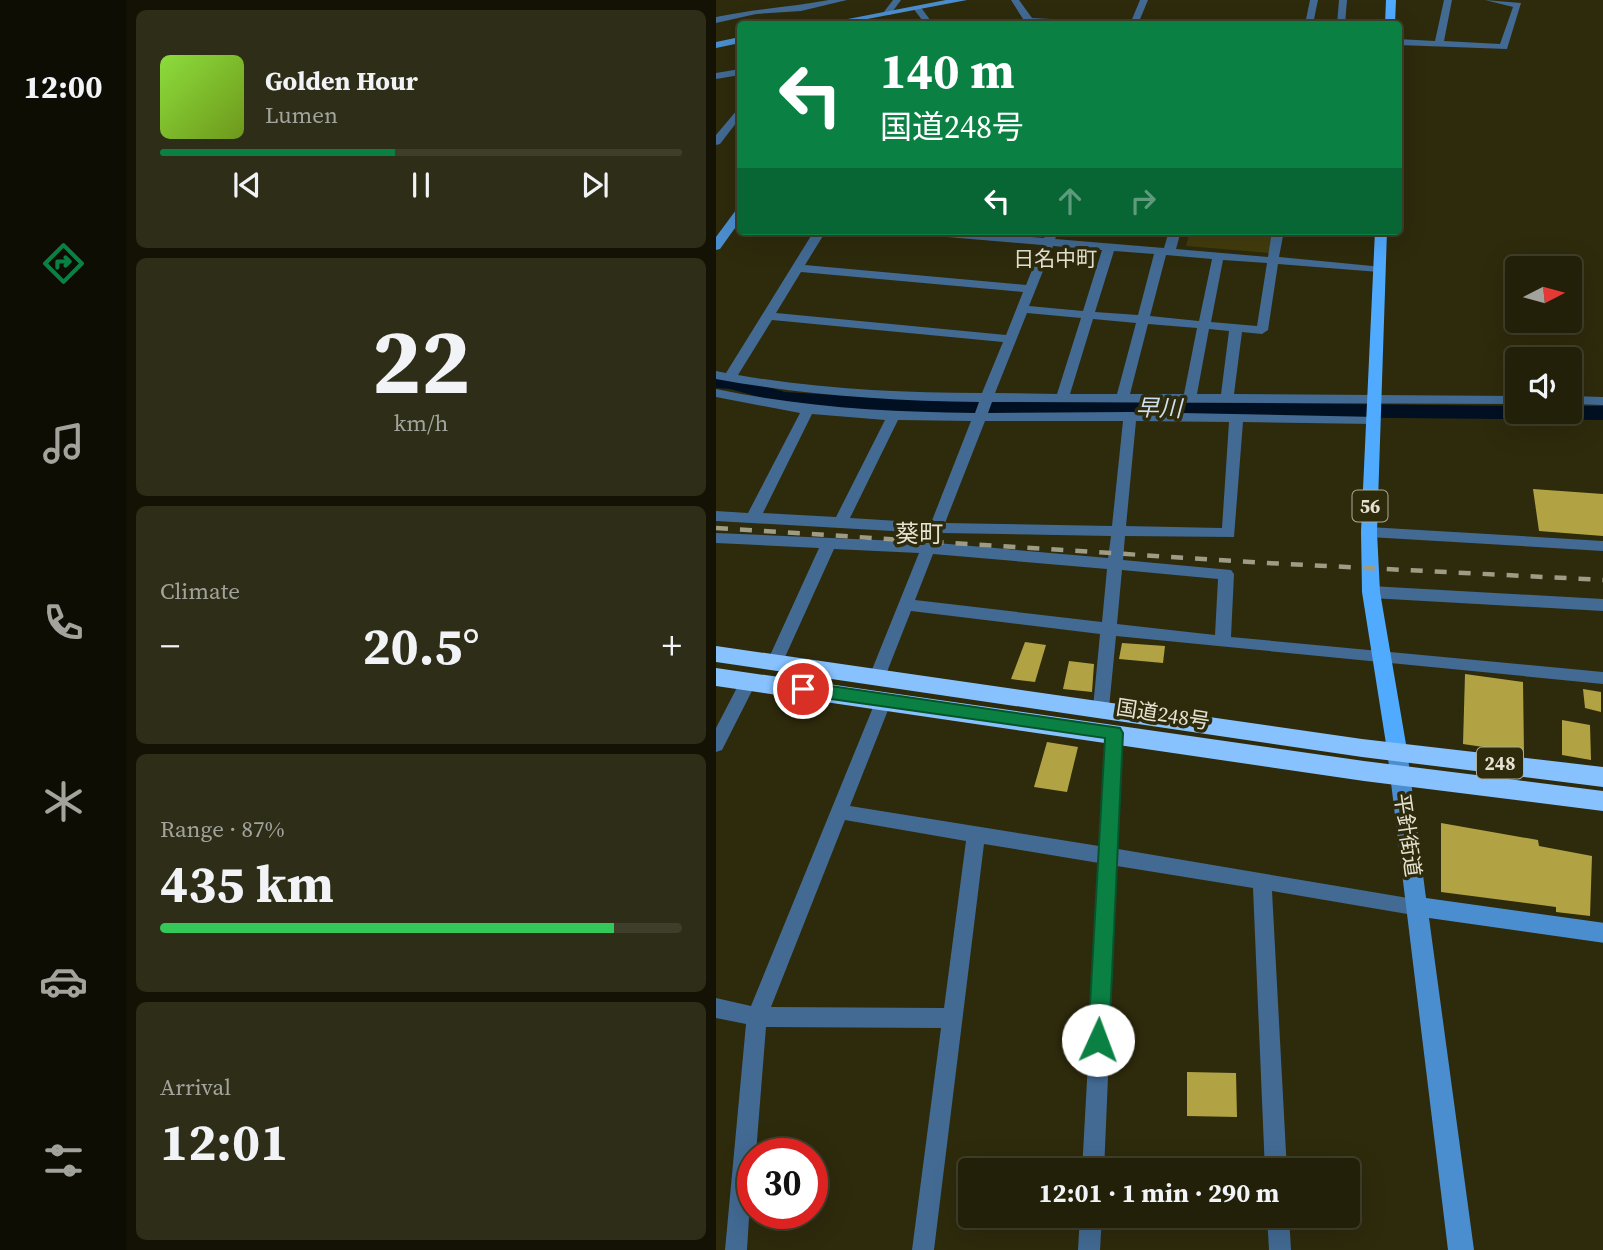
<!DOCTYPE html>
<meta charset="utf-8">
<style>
:root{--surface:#222009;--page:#2e2d17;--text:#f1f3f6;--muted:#a2a39c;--line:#3f3e2a;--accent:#0b8043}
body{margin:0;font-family:"Source Serif 4","Noto Sans JP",serif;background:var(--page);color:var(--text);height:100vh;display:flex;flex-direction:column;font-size:26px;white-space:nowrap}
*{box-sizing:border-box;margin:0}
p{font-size:23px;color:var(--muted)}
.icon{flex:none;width:38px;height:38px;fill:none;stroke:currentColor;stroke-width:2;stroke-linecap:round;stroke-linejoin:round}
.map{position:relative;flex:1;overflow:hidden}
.details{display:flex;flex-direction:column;gap:10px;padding:10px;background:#131205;width:590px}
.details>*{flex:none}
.hud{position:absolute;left:21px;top:21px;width:665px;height:214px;border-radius:7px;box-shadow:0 7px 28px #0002,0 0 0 2px var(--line);background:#0b8043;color:#fff;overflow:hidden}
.needle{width:46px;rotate:84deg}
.tools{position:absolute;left:789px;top:256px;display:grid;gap:14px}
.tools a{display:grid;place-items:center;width:77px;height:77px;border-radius:7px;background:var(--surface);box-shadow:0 7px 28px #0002,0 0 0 2px var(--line);font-size:35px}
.speed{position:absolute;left:21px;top:1138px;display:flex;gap:14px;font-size:35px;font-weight:700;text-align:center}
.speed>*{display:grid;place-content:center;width:91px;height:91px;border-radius:50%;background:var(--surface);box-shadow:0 7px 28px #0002,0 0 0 2px var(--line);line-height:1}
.speed .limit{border:10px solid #d22;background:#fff;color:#111}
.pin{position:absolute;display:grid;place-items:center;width:60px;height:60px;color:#fff;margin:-30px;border:4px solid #fff;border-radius:50%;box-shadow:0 2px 7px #0007}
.me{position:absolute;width:77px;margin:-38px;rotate:2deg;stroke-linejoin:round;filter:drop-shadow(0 0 5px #0008)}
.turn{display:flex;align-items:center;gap:24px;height:147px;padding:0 28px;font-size:32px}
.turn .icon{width:91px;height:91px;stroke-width:2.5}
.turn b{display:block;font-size:49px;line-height:60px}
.lanes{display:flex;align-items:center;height:66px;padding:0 28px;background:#0003;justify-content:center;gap:35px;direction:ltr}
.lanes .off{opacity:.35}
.big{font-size:52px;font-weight:700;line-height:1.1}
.details .widget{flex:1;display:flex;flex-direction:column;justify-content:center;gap:10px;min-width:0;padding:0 24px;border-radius:10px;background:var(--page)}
.details .dial{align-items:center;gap:0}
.dial b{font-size:91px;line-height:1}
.song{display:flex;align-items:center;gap:21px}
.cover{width:84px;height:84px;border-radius:10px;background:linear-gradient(135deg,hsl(90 70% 55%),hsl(80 70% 35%))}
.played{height:7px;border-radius:4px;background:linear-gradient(90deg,var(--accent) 45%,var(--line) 45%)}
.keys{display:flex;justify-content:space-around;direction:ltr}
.heat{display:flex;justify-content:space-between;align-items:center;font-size:38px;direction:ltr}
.charge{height:10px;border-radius:5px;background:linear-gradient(90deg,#34c759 87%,var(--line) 0)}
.trip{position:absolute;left:242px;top:1158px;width:402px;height:70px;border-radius:7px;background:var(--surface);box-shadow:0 7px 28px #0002,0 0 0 2px var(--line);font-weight:700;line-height:70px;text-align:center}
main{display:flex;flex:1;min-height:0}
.tabs{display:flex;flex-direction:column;width:126px;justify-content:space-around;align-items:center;background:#0e0d04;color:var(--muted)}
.tabs .icon{width:49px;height:49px}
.tabs .on{color:var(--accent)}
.tabs b{font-size:32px;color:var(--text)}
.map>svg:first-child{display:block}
.green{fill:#433c0d}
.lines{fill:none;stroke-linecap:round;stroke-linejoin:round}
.river{fill:#001022;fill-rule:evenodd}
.building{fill:#b1a343}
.street{fill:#426a93;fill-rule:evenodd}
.secondary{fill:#4b8ecf;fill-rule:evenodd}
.primary{fill:#50aafe;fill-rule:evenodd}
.highway{fill:#87c2ff;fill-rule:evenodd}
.rail{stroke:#9f9c86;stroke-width:4.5;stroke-dasharray:12 12;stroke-linecap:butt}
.route{fill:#0b8043;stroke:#07532c;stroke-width:2}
.labels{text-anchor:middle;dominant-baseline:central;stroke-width:7;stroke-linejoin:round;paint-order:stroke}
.shield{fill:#2e2a0c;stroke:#aeab96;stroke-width:2}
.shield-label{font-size:19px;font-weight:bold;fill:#e5e2d1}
.far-quarter-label{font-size:21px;fill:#e5e2d1;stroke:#2e2a0c}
.street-label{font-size:21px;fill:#e5e2d1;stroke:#2e2a0c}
.water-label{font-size:23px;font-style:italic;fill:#d0e0f1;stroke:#2e2a0c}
.quarter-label{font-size:24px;fill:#e5e2d1;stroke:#2e2a0c}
</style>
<main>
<nav class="tabs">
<b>12:00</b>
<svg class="icon on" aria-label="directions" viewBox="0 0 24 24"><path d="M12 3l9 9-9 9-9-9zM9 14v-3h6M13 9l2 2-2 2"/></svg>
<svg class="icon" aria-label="music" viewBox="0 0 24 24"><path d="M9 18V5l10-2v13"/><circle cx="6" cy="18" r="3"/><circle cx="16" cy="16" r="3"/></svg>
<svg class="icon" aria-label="phone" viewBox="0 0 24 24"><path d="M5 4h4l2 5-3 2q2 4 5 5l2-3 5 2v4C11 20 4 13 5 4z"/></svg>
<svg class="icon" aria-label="climate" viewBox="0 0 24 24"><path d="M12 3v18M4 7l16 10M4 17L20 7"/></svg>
<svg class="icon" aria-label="car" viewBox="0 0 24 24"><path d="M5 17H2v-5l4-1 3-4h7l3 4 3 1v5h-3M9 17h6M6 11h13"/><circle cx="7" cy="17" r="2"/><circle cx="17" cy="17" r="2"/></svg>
<svg class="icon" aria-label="filters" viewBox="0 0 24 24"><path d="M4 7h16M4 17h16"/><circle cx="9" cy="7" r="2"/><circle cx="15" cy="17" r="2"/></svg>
</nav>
<section class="details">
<div class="widget">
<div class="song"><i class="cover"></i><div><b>Golden Hour</b><p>Lumen</p></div></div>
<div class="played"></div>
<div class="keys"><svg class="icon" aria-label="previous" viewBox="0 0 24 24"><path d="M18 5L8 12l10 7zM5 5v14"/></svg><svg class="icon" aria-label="pause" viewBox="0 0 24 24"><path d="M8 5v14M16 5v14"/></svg><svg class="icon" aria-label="next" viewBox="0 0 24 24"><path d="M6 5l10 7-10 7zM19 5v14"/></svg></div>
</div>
<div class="widget dial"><b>22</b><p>km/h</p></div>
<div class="widget"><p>Climate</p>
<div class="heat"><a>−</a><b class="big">20.5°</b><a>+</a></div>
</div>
<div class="widget"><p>Range · 87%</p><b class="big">435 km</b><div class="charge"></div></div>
<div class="widget"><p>Arrival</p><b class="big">12:01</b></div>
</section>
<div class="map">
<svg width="888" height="1250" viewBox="0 0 888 1250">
<rect width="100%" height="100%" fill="#2e2a0c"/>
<!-- green -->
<polygon class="green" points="474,231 558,231 554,253 470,246"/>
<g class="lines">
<!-- river -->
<polygon class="river" points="0,376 15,377 69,392 184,399 802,406 802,411 854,411 854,406 888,406 888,420 184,413 69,404 14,389 0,388"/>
</g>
<!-- building -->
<g class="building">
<polygon points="817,489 888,494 888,536 823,531"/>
<polygon points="309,642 330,645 319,682 295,679"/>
<polygon points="406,643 449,646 447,663 403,659"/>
<polygon points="353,661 378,664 376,692 347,689"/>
<polygon points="749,674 807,682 808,753 747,744"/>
<polygon points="867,689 885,692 885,712 869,708"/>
<polygon points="846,720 874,725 875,760 846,755"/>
<polygon points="331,742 362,747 351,792 318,787"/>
<polygon points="725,823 822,840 823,846 876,856 874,916 840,912 840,907 725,892"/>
<polygon points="471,1072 520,1073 521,1117 471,1116"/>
</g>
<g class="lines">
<!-- street -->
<g class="street">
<path d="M113 0H131L85 11 40 14 0 23V17C38 9 76 7 113 0Z"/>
<polygon points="177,0 185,0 174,15 168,15 167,13"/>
<polygon points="295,0 303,0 316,18 373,21 377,24 289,24 290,22 307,19"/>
<polygon points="424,0 432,0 422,24 414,24"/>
<polygon points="594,0 602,0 597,24 589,24"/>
<polygon points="623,0 631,0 629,24 621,24"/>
<polygon points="728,0 736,0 728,41 784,44 797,7 769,0 805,3 791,49 682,45 682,39 719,41"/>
<polygon points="198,6 204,6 217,24 209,24 197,8"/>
<polygon points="24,69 24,75 0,79 0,73"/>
<polygon points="24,109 24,118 4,144 0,145 0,135 21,110"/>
<path d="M98 231H110L89 265 310 285 326 245 196 234 190 231H238L328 238 331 231H343L339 239 448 248 453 231H465L460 249 552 257 556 231H568L563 257 667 267V271L663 272 562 264 552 330 546 334 526 332 518 394 802 396V404L276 402 272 413 414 412 662 417V423L657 424 527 422 518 537 409 536 407 560 515 570 518 574 515 637 888 672V684L400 636 393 708 391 713H379L377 708 384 634 195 611 169 677 167 682H155L153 677 203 553 118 549 65 666H53L51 662 103 548 0 543V533L207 542 211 533 0 521V511L32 513 84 413 0 397V389C86 407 171 412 259 413L263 402C173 401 88 395 0 379V371L10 373ZM337 246 386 250 367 311 313 306ZM398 251 438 254 422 315 379 312ZM450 255 496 259 483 321 434 316ZM507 260 551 263 541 326 495 322ZM85 272 307 292 290 335 60 313ZM311 313 365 318 341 394 279 393ZM377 319 420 323 401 394H354ZM56 320 287 342 266 393C184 393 103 389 22 375ZM432 324 481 328 468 394H414ZM493 329 513 331 505 394H481ZM96 414 169 420 120 517 47 513ZM182 420 255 421 215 523 134 518ZM269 421H407L396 526 229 523ZM420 421 513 422 506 528 410 526ZM225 533 395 536 392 558 221 543ZM217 554 391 569 386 622 199 600ZM406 570 502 579 499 635 401 624Z"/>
<polygon points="854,396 888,397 888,405 854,404"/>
<polygon points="653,527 888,541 888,551 653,537 646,532"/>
<polygon points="655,586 888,599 888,611 655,598 647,592"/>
<polygon points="33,675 39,676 41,681 6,750 0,752 0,728 27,676"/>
<path d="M168 693 174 695 176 700 134 806 383 846 390 733 392 728 398 726 404 728 406 733 402 849 710 901 712 907 710 913 703 916 556 891 571 1171H549L537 888 401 866 388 1171H366L383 863 268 844 218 1250H196L225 1028 50 1027 40 1153H37L31 1250H9L30 1024 0 1018V998L35 1006 160 700 162 695ZM129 820 250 841 228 1008 55 1007Z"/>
<polygon points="364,1216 386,1216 384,1250 362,1250"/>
<polygon points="551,1216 573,1216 575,1250 553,1250"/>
</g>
<!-- secondary -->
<g class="secondary">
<polygon points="230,0 251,0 125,24 106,24"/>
<polygon points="24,37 24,43 0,48 0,42"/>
<polygon points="24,209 24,221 4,249 0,250 0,237 20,210"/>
<polygon points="681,742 688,744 691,750 710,898 888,923 888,943 713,918 758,1250 732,1250 671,750 674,744"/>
</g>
<!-- primary -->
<g class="primary">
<polygon points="670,0 680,0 679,24 669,24"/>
<polygon points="659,231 671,231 661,532 664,592 691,750 688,756 681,758 674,756 671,750 646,592 645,532"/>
</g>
<!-- highway -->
<g class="highway">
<polygon points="0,646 646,739 888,767 888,787 646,757 0,662"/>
<polygon points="0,668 648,761 888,791 888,811 648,781 0,686"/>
</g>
<!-- rail -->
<polyline class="rail" points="0,528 551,563 888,580"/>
</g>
<!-- route -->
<polygon class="route" points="87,682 404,728 407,733 393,1040 390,1047 382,1050 375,1047 372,1040 389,738 87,695 81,693 78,689 81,684"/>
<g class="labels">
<!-- shield labels -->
<g class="shield">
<rect x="636.5" y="490.5" width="35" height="31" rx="5"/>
<rect x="761" y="747.5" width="46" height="31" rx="5"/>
</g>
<g class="shield-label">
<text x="654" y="506">56</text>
<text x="784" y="763">248</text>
</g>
<!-- far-quarter labels -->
<g class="far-quarter-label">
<text x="339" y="258">日名中町</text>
</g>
<!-- street labels -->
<g class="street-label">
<text transform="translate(447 714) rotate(9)">国道248号</text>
<text transform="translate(692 835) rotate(82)">平針街道</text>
</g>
<!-- water labels -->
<g class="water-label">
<text transform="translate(443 408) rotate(1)">早川</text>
</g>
<!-- quarter labels -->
<g class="quarter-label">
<text x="203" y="533">葵町</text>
</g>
</g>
</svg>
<div class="tools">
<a><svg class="needle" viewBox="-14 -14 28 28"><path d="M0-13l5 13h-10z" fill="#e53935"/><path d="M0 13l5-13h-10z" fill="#a2a39c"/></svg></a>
<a><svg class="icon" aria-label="sound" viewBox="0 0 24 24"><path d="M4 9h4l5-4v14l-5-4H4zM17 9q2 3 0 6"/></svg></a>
</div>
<div class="speed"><div class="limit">30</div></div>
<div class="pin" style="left:87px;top:689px;background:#d93025"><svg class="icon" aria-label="arrive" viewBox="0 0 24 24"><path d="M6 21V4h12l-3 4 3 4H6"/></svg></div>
<svg class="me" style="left:382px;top:1040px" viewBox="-20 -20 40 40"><circle r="19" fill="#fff"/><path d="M0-13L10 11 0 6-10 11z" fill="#0b8043"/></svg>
<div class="trip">12:01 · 1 min · 290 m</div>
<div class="hud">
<div class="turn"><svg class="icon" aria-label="left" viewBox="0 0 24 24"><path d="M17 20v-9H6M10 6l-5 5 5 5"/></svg><div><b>140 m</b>国道248号</div></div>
<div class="lanes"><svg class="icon" aria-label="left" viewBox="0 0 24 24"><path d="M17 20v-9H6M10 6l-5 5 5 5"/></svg><svg class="icon off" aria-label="ahead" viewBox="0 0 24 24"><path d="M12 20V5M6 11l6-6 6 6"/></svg><svg class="icon off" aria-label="right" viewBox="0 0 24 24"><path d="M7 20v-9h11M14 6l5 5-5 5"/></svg></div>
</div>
</div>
</main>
